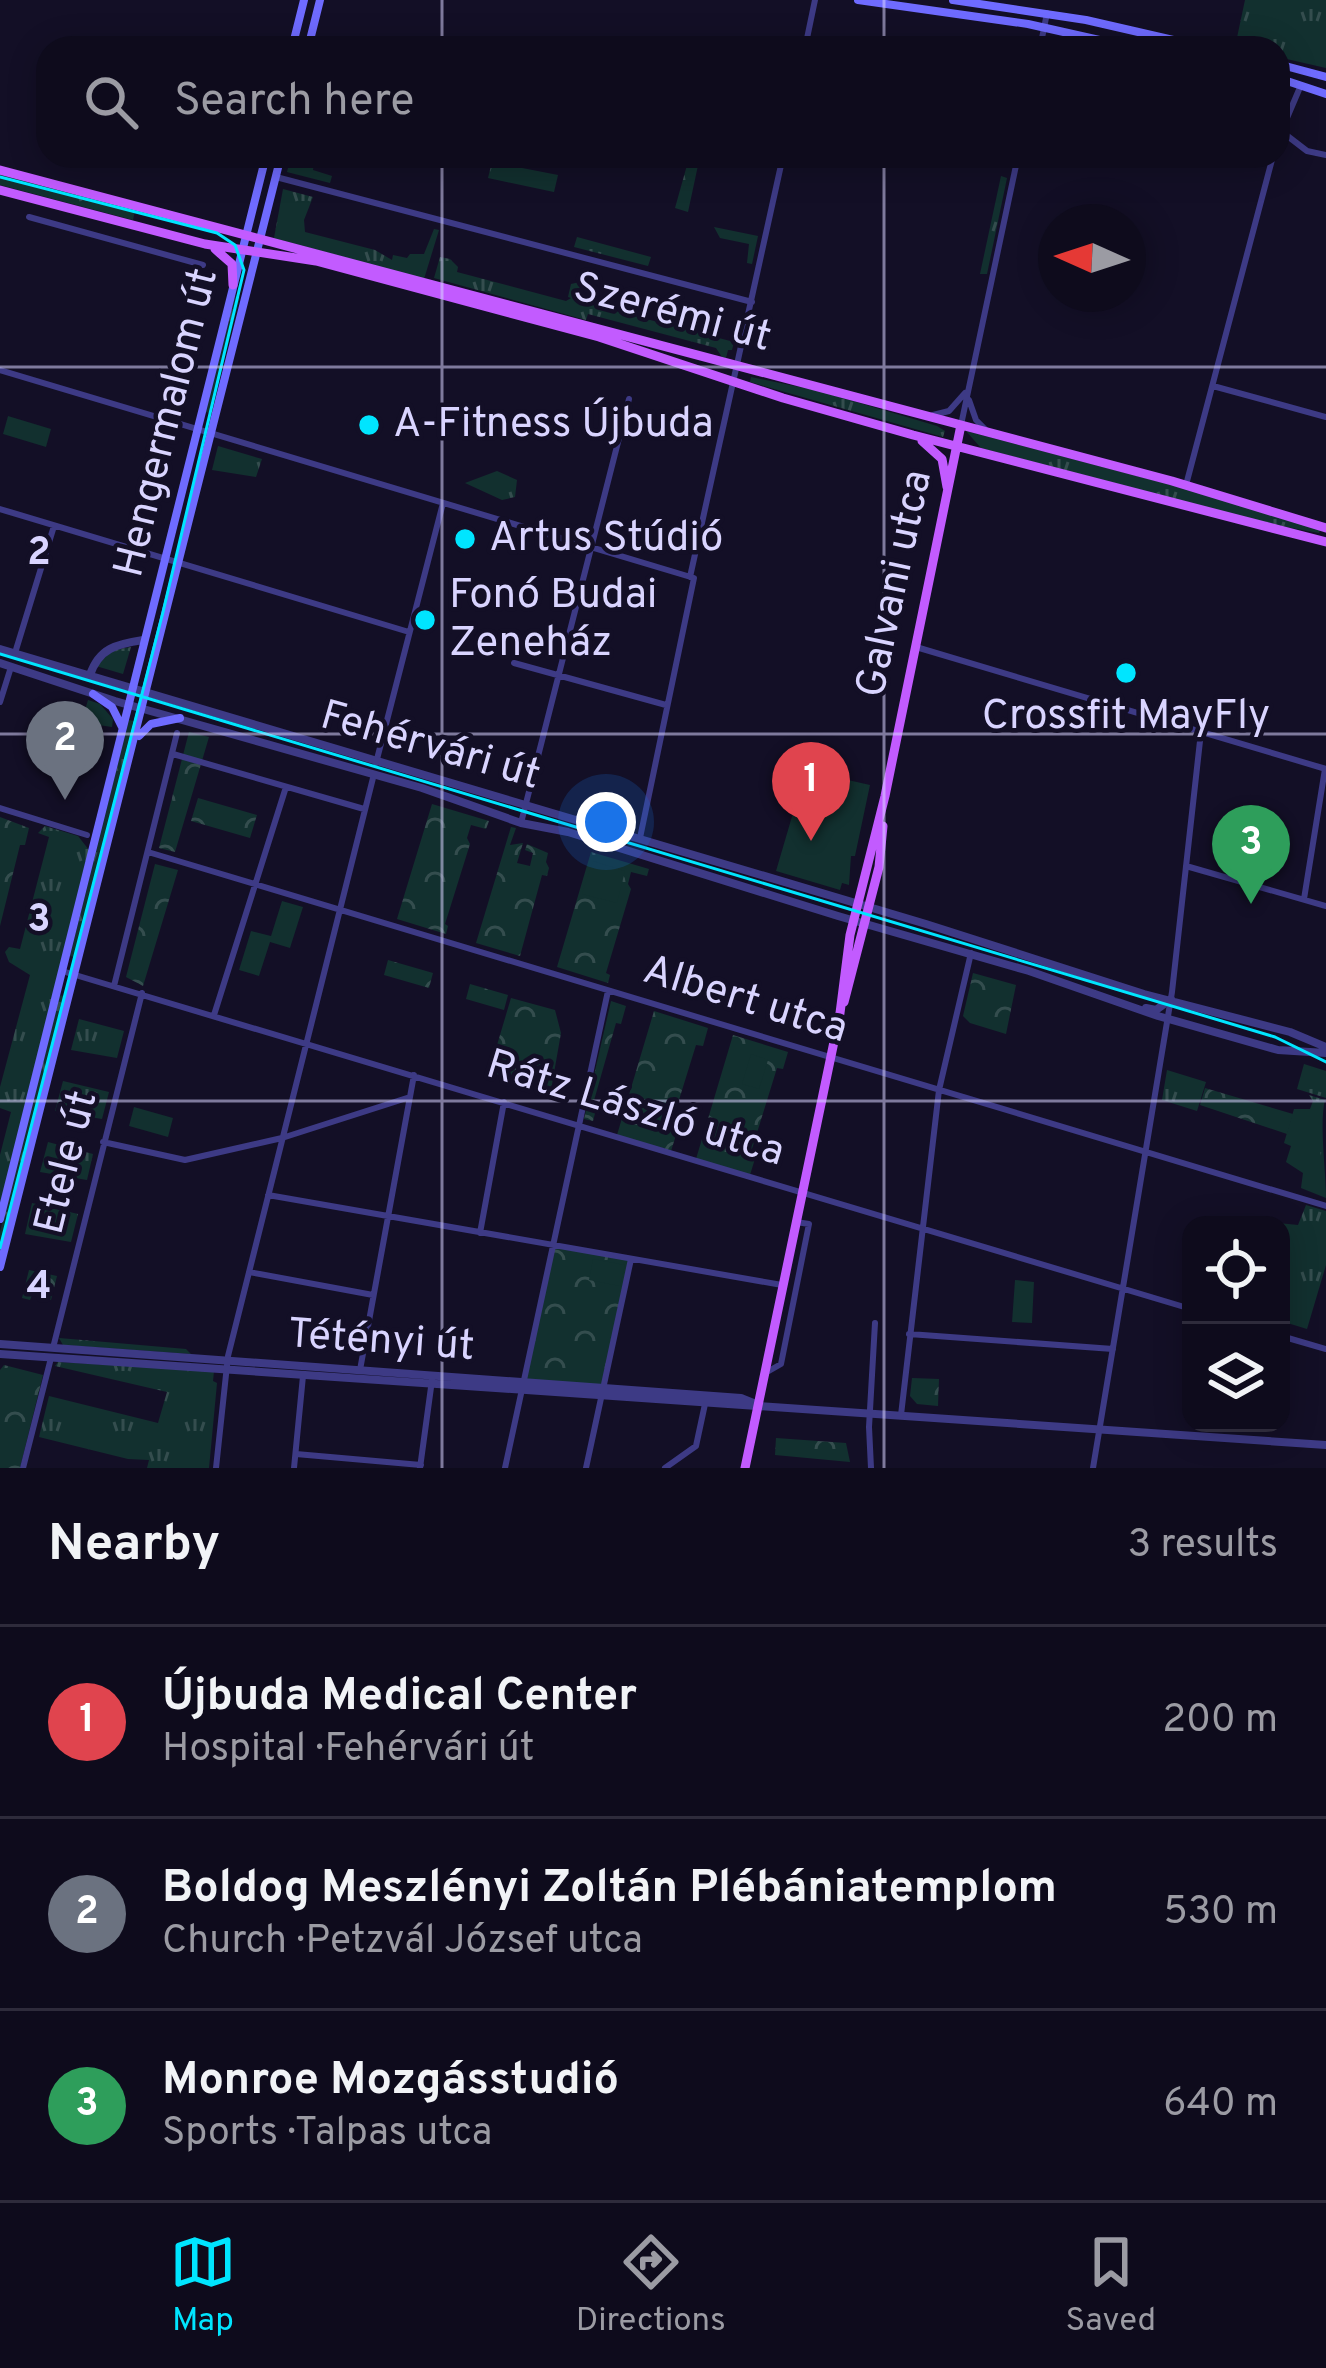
<!DOCTYPE html>
<html lang="en">
<head>
<meta charset="utf-8">
<style>
	:root { --surface:#0e0b1c; --page:#1c1929; --text:#f1f3f6; --muted:#9b9ba3; --line:#2e2b3b; --accent:#00e5ff }
	body { margin:0; font-family:Overpass,sans-serif; background:var(--page); color:var(--text) }
	.controls { position:absolute; right:36px; bottom:36px; display:grid; overflow:hidden; border-radius:24px; box-shadow:0 6px 30px #0003 }
	.controls button { width:108px; height:108px; display:grid; place-items:center; padding:0; border:0; border-bottom:3px solid var(--line); background:var(--surface); color:var(--text); font:60px sans-serif }
	.compass { position:absolute; left:1038px; top:204px; width:108px; height:108px; border-radius:50%; background:var(--surface); box-shadow:0 6px 30px #0003; rotate:273deg }
	.you { position:absolute; left:606px; top:822px; width:42px; height:42px; margin:-30px; border:9px solid #fff; border-radius:50%; background:#1a73e8; box-shadow:0 0 0 18px #1a73e833 }
	.badge { display:grid; place-items:center; width:78px; height:78px; border-radius:50%; background:var(--accent); color:#fff; font-size:39px; font-weight:700 }
	.pin { position:absolute; translate:-50% -99px; filter:drop-shadow(0 3px 6px #0008) }
	.pin::after { content:''; position:absolute; top:63px; width:42px; height:36px; background:inherit; clip-path:polygon(0 0,100% 0,50% 100%) }
	.list { margin:0; padding:0; list-style:none }
	h2 { display:flex; justify-content:space-between; align-items:center; height:156px; margin:0; padding:0 48px; font-size:51px }
	h2 small { font-size:39px; font-weight:400; color:var(--muted) }
	.list li { display:grid; grid-template-columns:78px 1fr auto; gap:36px; align-items:center; box-sizing:border-box; height:192px; padding:0 48px; border-top:3px solid var(--line) }
	.list b { display:block; font-size:45px; white-space:nowrap }
	.list p { margin:0; font-size:39px; white-space:nowrap; color:var(--muted) }
	.list em { font-size:39px; font-style:normal; color:var(--muted) }
	.icon { flex:none; width:66px; height:66px; fill:none; stroke:currentColor; stroke-width:2; stroke-linecap:round; stroke-linejoin:round }
	.map { position:relative; flex:none; width:1326px; height:1468px; overflow:hidden }
	.search { position:absolute; background:var(--surface); box-shadow:0 6px 30px #0003; left:36px; right:36px; top:36px; height:132px; display:flex; align-items:center; gap:30px; box-sizing:border-box; padding:0 42px; border-radius:36px; color:var(--muted); font-size:45px }
	.sheet { height:732px; background:var(--surface) }
	nav { display:flex; justify-content:space-around; align-items:center; box-sizing:border-box; height:168px; border-top:3px solid var(--line); background:var(--surface); font-size:33px; color:var(--muted) }
	nav a { display:grid; justify-items:center; gap:6px }
	nav .on { color:var(--accent) }
	.map>svg:first-child { display:block }
	.grass { fill:url(#grass-tufts) }
	.park { fill:url(#park-crowns) }
	.garden { fill:#12302f }
	.lines { fill:none; stroke-linecap:round; stroke-linejoin:round }
	.minor { stroke:#3d3a85; stroke-width:6 }
	.tertiary { stroke:#3d3a85; stroke-width:8 }
	.secondary { stroke:#6f6bff; stroke-width:8 }
	.primary { stroke:#c25bff; stroke-width:9 }
	.tram { stroke:#00e5ff; stroke-width:3 }
	.grid { fill:none; stroke:#d9d4ff; stroke-width:3; stroke-opacity:0.55 }
	.poi-dot { fill:#00e5ff; stroke:#130f26; stroke-width:4.5 }
	.labels { text-anchor:middle; dominant-baseline:central; stroke-width:9; stroke-linejoin:round; paint-order:stroke }
	.street-label { font-size:42px; fill:#d9d4ff; stroke:#130f26 }
	.poi-label { font-size:42px; fill:#d9d4ff; stroke:#130f26; text-anchor:start }
	.grid-label { font-size:39px; text-anchor:middle; font-weight:bold; fill:#d9d4ff; stroke:#130f26; stroke-width:9; stroke-linejoin:round; paint-order:stroke }
</style>
</head>
<body>
<div class="map">
<svg width="1326" height="1468" viewBox="0 0 1326 1468">
	<defs>
		<pattern id="grass-tufts" width="24" height="20" patternUnits="userSpaceOnUse" patternTransform="scale(3)"><rect width="24" height="20" fill="#12302f"/><path d="M3 7l-1-3M5 7V3M7 7l1-3M15 17l-1-3M17 17v-4M19 17l1-3" fill="none" stroke="#344d4e"/></pattern>
		<pattern id="park-crowns" width="20" height="18" patternUnits="userSpaceOnUse" patternTransform="scale(3)"><rect width="20" height="18" fill="#12302f"/><path d="M2 6a3 3 0 1 1 6 0M12 15a3 3 0 1 1 6 0" fill="none" stroke="#344d4e"/></pattern>
	</defs>
	<rect width="100%" height="100%" fill="#130f26"/>
	<path class="grass" d="M 1245,0 L 1326,0 L 1326,68 L 1278,57 L 1278,48 L 1235,47 Z
		M 291,156 L 314,162 L 313,170 L 332,176 L 330,183 L 287,172 Z
		M 492,162 L 558,175 L 554,192 L 488,178 Z
		M 0,174 L 135,210 L 133,220 L 0,185 Z
		M 1001,176 L 1007,178 L 987,274 L 980,274 Z
		M 283,189 L 313,197 L 304,220 L 305,232 L 375,250 L 392,260 L 393,255 L 407,258 L 410,254 L 424,254 L 434,229 L 439,230 L 424,279 L 274,238 Z
		M 714,227 L 758,236 L 752,264 L 747,263 L 749,244 L 720,238 Z
		M 577,237 L 651,257 L 648,266 L 574,247 Z
		M 440,257 L 450,259 L 458,267 L 457,272 L 566,301 L 571,298 L 568,297 L 571,284 L 580,282 L 587,271 L 579,289 L 582,297 L 592,292 L 589,304 L 734,342 L 732,350 L 728,350 L 726,358 L 722,357 L 716,348 L 588,314 L 586,320 L 434,278 Z
		M 235,296 L 240,297 L 211,413 L 205,412 Z
		M 751,377 L 819,391 L 937,426 L 945,431 L 943,437 L 750,382 Z
		M 966,431 L 1247,505 L 1320,530 L 1319,533 L 1275,525 L 981,448 Z
		M 218,446 L 262,459 L 256,477 L 212,470 Z
		M 497,471 L 517,480 L 515,497 L 502,500 L 465,483 Z
		M 131,647 L 123,674 L 96,666 L 113,650 Z
		M 88,700 L 100,704 L 113,719 L 112,727 L 85,723 L 79,745 L 75,744 Z
		M 129,720 L 134,721 L 74,957 L 70,956 Z
		M 45,826 L 78,836 L 89,850 L 0,1213 L 0,1155 L 11,1112 L 0,1108 L 0,1087 L 30,975 L 9,962 L 5,952 L 9,947 L 20,949 L 49,837 L 38,833 Z
		M 59,995 L 64,996 L 0,1251 L 0,1232 Z
		M 79,1019 L 124,1031 L 117,1058 L 71,1050 Z
		M 1304,1064 L 1326,1071 L 1326,1098 L 1297,1089 Z
		M 1167,1070 L 1206,1082 L 1197,1111 L 1162,1100 Z
		M 63,1081 L 109,1092 L 102,1119 L 55,1111 Z
		M 1309,1095 L 1325,1100 C 1319,1123 1326,1171 1326,1198 L 1301,1188 L 1303,1173 L 1286,1162 L 1291,1146 L 1284,1143 L 1294,1109 L 1310,1109 L 1313,1101 Z
		M 48,1142 L 93,1154 L 87,1180 L 40,1172 Z
		M 32,1203 L 78,1214 L 71,1242 L 25,1234 Z
		M 1306,1205 L 1326,1211 L 1326,1265 L 1307,1329 L 1281,1321 L 1281,1225 L 1278,1225 L 1278,1223 L 1298,1225 Z
		M 59,1338 L 186,1349 L 191,1354 L 63,1345 Z
		M 58,1362 L 214,1371 L 213,1381 L 217,1383 L 209,1468 L 147,1468 L 149,1460 L 128,1459 L 39,1437 L 49,1396 L 158,1423 L 167,1392 L 55,1366 Z"/>
	<path class="park" d="M 683,156 L 700,156 L 688,212 L 675,208 L 689,158 Z
		M 189,732 L 209,737 L 175,852 L 159,848 Z
		M 198,798 L 257,815 L 250,838 L 191,821 Z
		M 432,804 L 489,821 L 486,829 L 471,825 L 467,838 L 470,844 L 445,924 L 448,926 L 446,934 L 397,919 Z
		M 0,817 L 29,828 L 25,845 L 20,845 L 0,926 Z
		M 511,827 L 516,828 L 510,845 L 523,843 L 517,863 L 530,866 L 533,853 L 525,850 L 527,844 L 548,853 L 546,862 L 549,868 L 547,876 L 542,875 L 520,956 L 476,943 Z
		M 591,852 L 649,869 L 647,876 L 631,872 L 628,884 L 631,889 L 606,973 L 610,975 L 608,983 L 557,967 Z
		M 155,864 L 178,870 L 143,986 L 126,977 Z
		M 388,960 L 433,973 L 429,988 L 384,975 Z
		M 973,973 L 1016,985 L 1006,1034 L 970,1023 L 963,1016 Z
		M 470,984 L 508,995 L 504,1010 L 466,999 Z
		M 511,998 L 555,1010 L 561,1033 L 551,1090 L 489,1072 Z
		M 611,1001 L 626,1006 L 621,1024 L 616,1023 L 593,1104 L 597,1106 L 593,1121 L 584,1119 Z
		M 654,1011 L 708,1028 L 703,1046 L 696,1045 L 670,1129 L 677,1132 L 671,1151 L 617,1135 Z
		M 733,1035 L 788,1052 L 783,1069 L 777,1068 L 752,1149 L 757,1152 L 750,1175 L 696,1159 Z
		M 1205,1088 L 1293,1114 L 1287,1134 L 1200,1105 Z
		M 1313,1134 L 1317,1135 L 1323,1167 L 1303,1168 L 1297,1143 Z
		M 554,1245 L 631,1259 L 605,1389 L 524,1383 Z
		M 29,1270 L 57,1276 L 51,1300 L 32,1295 L 30,1300 L 22,1298 Z
		M 4,1365 L 43,1375 L 20,1468 L 0,1468 L 0,1370 Z
		M 912,1378 L 939,1379 L 938,1406 L 917,1404 L 910,1396 Z
		M 776,1438 L 846,1443 L 850,1462 L 775,1455 Z"/>
	<path class="garden" d="M 8,416 L 51,429 L 46,447 L 3,434 Z
		M 800,760 L 849,772 L 848,780 L 870,785 L 855,856 L 851,856 L 849,885 L 842,883 L 840,890 L 776,871 L 793,813 L 786,810 Z
		M 593,861 L 625,871 L 617,903 L 582,894 Z
		M 282,901 L 303,907 L 290,948 L 270,942 L 259,976 L 239,970 L 251,931 L 271,936 Z
		M 751,1054 L 768,1060 L 759,1089 L 742,1084 Z
		M 134,1107 L 173,1118 L 168,1137 L 129,1126 Z
		M 593,1259 L 625,1265 L 620,1286 L 589,1280 Z
		M 1015,1280 L 1034,1282 L 1032,1323 L 1012,1322 Z"/>
	<g class="lines">
		<path class="minor" d="M 805,48 L 815,0
			M 1040,48 L 1047,13
			M 1281,131 L 1307,151 L 1326,155
			M 1278,139 L 1301,85
			M 276,177 L 752,302
			M 29,217 L 203,265
			M 0,370 L 694,578 L 640,838
			M 1213,386 L 1326,417
			M 969,400 L 976,420 L 986,430
			M 933,415 L 949,411 L 965,393
			M 961,425 L 1018,156
			M 1186,485 L 1273,156
			M 0,509 L 409,632
			M 690,577 L 783,156
			M 916,647 L 1326,769
			M 15,653 L 54,526
			M 514,663 L 666,705
			M 0,702 L 11,667
			M 173,754 L 364,809
			M 376,763 L 443,503
			M 0,808 L 87,835
			M 521,823 L 629,399
			M 148,852 L 1326,1206
			M 1186,866 L 1326,906
			M 1304,899 L 1325,769
			M 62,971 L 1191,1309
			M 114,986 L 177,733
			M 214,1015 L 286,787
			M 103,1142 L 185,1160 L 282,1138 L 410,1097
			M 268,1195 L 782,1285
			M 480,1233 L 504,1102
			M 249,1272 L 373,1295
			M 909,1334 L 1113,1349
			M 1281,1336 L 1326,1349
			M 53,1348 L 142,993
			M 360,1370 L 414,1075
			M 767,1372 L 781,1364 L 809,1224 L 796,1222
			M 901,1415 L 939,1090 L 971,953
			M 296,1454 L 421,1465
			M 23,1468 L 51,1358
			M 216,1468 L 228,1356 L 374,774
			M 294,1468 L 303,1376
			M 420,1468 L 432,1380
			M 505,1468 L 608,991
			M 586,1468 L 631,1259
			M 665,1468 L 696,1446 L 705,1404
			M 871,1468 L 869,1427 L 875,1323
			M 1093,1468 L 1172,992 L 1201,732"/>
		<path class="tertiary" d="M 0,649 L 926,924 L 1144,994 L 1290,1032 L 1326,1047
			M 0,663 L 115,701 L 422,788 L 521,823 L 568,832 L 838,916 L 1029,971 L 1158,1016 L 1278,1050 L 1326,1053
			M 90,675 C 99,648 117,644 143,640
			M 1146,1008 L 1156,1010 L 1171,999
			M 0,1344 L 741,1398 L 756,1404
			M 0,1354 L 1326,1445"/>
		<path class="secondary" d="M 858,0 L 1028,24 L 1135,48
			M 953,0 L 1086,20 L 1208,48
			M 292,48 L 304,0
			M 308,48 L 320,0
			M 1278,64 L 1326,77
			M 1278,78 L 1326,94
			M 93,694 L 112,707 L 122,727
			M 139,736 L 151,724 L 180,718
			M 0,1219 L 266,156
			M 0,1267 L 281,156"/>
		<path class="primary" d="M 0,170 L 1172,481 L 1326,528
			M 0,190 L 205,244 L 316,261 L 599,337 L 783,398 L 913,435 L 1326,542
			M 215,249 L 232,264 L 233,285
			M 922,441 L 942,459 L 947,487
			M 844,1002 L 879,867 L 883,826
			M 745,1468 L 840,1013 L 850,935 L 885,796 L 961,425"/>
		<path class="tram" d="M 0,177 L 217,233 L 235,245 L 244,270 L 163,612 L 0,1248
			M 0,654 L 1275,1037 L 1326,1062"/>
	</g>
	<path class="grid" d="M 442,0 L 442,48M 884,0 L 884,48M 442,156 L 442,1468M 884,156 L 884,1468M 0,367 L 1326,367M 0,734 L 1326,734M 0,1101 L 1326,1101"/>
	<g class="poi-dot">
		<circle cx="369" cy="425" r="12"/>
		<circle cx="465" cy="539" r="12"/>
		<circle cx="425" cy="620" r="12"/>
		<circle cx="1126" cy="673" r="12"/>
	</g>
	<g class="labels">
		<g class="street-label">
			<text transform="translate(672 314) rotate(15)">Szerémi út</text>
			<text transform="translate(168 423) rotate(-76)">Hengermalom út</text>
			<text transform="translate(896 584) rotate(-78)">Galvani utca</text>
			<text transform="translate(430 747) rotate(16)">Fehérvári út</text>
			<text transform="translate(745 1001) rotate(17)">Albert utca</text>
			<text transform="translate(635 1110) rotate(17)">Rátz László utca</text>
			<text transform="translate(68 1163) rotate(-76)">Etele út</text>
			<text transform="translate(381 1342) rotate(4)">Tétényi út</text>
		</g>
		<g class="poi-label">
			<text x="393" y="425">A-Fitness Újbuda</text>
			<text x="489" y="539">Artus Stúdió</text>
			<text x="449" y="596">Fonó Budai<tspan x="449" dy="48">Zeneház</tspan></text>
			<text x="1126" y="717" text-anchor="middle">Crossfit MayFly</text>
		</g>
	</g>
	<g class="grid-label">
		<text x="39" y="564">2</text>
		<text x="39" y="931">3</text>
		<text x="39" y="1298">4</text>
	</g>
</svg>
<div class="controls">
<button><svg class="icon" aria-label="locate" viewBox="0 0 24 24"><circle cx="12" cy="12" r="6"/><path d="M12 2v4M12 18v4M2 12h4M18 12h4"/></svg></button>
<button><svg class="icon" aria-label="layers" viewBox="0 0 24 24"><path d="M12 4l9 5-9 5-9-5zM3 14l9 5 9-5"/></svg></button>
</div>
<svg class="compass" viewBox="-18 -18 36 36"><path d="M0-13l5 13h-10z" fill="#e53935"/><path d="M0 13l5-13h-10z" fill="#9b9ba3"/></svg>
<div class="you"></div>
<div class="pin badge" style="left:811px;top:841px;background:#e0444e">1</div>
<div class="pin badge" style="left:65px;top:800px;background:#6b7280">2</div>
<div class="pin badge" style="left:1251px;top:904px;background:#2e9e5b">3</div>
<div class="search"><svg class="icon" aria-label="search" viewBox="0 0 24 24"><circle cx="10" cy="10" r="6"/><path d="M15 15l6 6"/></svg>Search here</div>
</div>
<section class="sheet">
<h2>Nearby<small>3 results</small></h2>
<ul class="list">
<li><span class="badge" style="background:#e0444e">1</span><div><b>Újbuda Medical Center</b><p>Hospital · Fehérvári út</p></div><em>200 m</em></li>
<li><span class="badge" style="background:#6b7280">2</span><div><b>Boldog Meszlényi Zoltán Plébániatemplom</b><p>Church · Petzvál József utca</p></div><em>530 m</em></li>
<li><span class="badge" style="background:#2e9e5b">3</span><div><b>Monroe Mozgásstudió</b><p>Sports · Talpas utca</p></div><em>640 m</em></li>
</ul>
</section>
<nav>
<a class="on"><svg class="icon" aria-label="map" viewBox="0 0 24 24"><path d="M3 6l6-2 6 2 6-2v14l-6 2-6-2-6 2zM9 4v14M15 6v14"/></svg>Map</a>
<a><svg class="icon" aria-label="directions" viewBox="0 0 24 24"><path d="M12 3l9 9-9 9-9-9zM9 14v-3h6M13 9l2 2-2 2"/></svg>Directions</a>
<a><svg class="icon" aria-label="saved" viewBox="0 0 24 24"><path d="M7 4h10v16l-5-4-5 4z"/></svg>Saved</a>
</nav>
</body>
</html>
